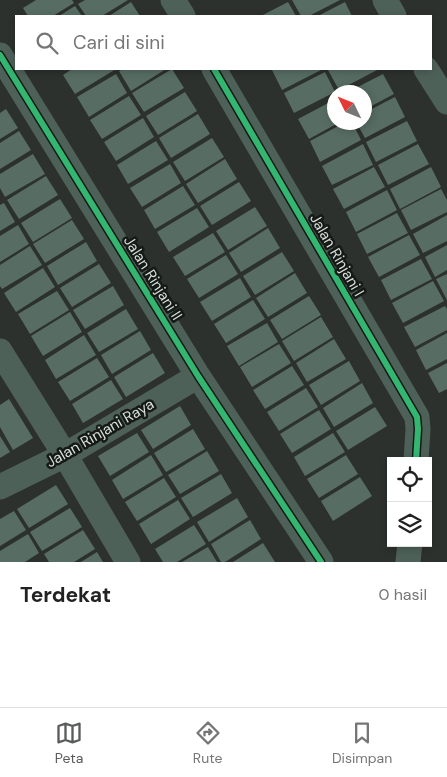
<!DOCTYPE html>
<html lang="id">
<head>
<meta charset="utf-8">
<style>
	:root { --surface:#fff; --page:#f2f2f2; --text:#222; --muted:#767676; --line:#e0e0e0; --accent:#595c5a }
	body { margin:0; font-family:"DM Sans",sans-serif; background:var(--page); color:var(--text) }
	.controls { position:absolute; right:15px; bottom:15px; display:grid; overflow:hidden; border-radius:0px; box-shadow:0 2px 8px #0003 }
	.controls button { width:45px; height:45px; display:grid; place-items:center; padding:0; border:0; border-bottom:1px solid var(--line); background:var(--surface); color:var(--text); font:25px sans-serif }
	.compass { position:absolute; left:327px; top:85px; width:45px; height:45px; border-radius:50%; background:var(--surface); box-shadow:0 2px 8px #0003; rotate:313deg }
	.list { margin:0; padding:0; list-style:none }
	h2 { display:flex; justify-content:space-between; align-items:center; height:65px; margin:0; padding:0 20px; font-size:21px }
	h2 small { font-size:16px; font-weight:400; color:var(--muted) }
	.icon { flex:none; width:28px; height:28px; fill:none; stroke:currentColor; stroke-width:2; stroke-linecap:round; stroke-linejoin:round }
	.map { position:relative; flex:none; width:447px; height:562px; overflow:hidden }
	.search { position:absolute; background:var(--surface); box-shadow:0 2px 8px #0003; left:15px; right:15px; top:15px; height:55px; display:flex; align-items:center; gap:12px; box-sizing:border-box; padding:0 18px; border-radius:0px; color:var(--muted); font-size:19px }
	.sheet { height:145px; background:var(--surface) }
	nav { display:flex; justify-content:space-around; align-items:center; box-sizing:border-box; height:70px; border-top:1px solid var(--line); background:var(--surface); font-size:14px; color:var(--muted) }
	nav a { display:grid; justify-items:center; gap:2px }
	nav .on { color:var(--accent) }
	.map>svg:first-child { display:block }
	.building { fill:#576d63 }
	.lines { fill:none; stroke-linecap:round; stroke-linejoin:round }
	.minor { stroke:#4e6158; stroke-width:25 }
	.cycleway-casing { stroke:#151a17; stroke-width:9 }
	.cycleway { stroke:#33b770; stroke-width:6 }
	.labels { text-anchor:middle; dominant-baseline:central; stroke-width:5; stroke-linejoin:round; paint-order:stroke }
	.street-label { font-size:15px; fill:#d8dfdb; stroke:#151a17 }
</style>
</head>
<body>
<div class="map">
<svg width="447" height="562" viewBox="0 0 447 562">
	<rect width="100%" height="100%" fill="#2c312e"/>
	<path class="building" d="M 36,0 L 72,0 L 74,3 L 53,16 L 28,16 L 23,8 Z
		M 85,0 L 128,0 L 102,16 L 86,16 L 78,4 Z
		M 292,0 L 340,0 L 309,16 L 301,16 Z
		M 131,2 L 140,16 L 109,16 Z
		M 288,2 L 296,16 L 261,16 Z
		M 345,2 L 352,16 L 318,16 Z
		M 75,6 L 82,16 L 59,16 Z
		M 72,69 L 116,69 L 75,94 L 63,75 Z
		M 123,69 L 166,69 L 131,91 L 119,71 Z
		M 172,69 L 184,88 L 144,112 L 132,93 Z
		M 274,69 L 323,69 L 282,90 L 272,70 Z
		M 330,69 L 379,69 L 339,90 L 328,70 Z
		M 325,72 L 335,92 L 294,113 L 284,93 Z
		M 116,74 L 127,93 L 89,117 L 77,97 Z
		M 383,74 L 394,94 L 364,110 L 364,92 L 348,92 Z
		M 185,92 L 197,111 L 158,135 L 146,116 Z
		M 129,96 L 141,115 L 102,139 L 90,120 Z
		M 395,97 L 405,117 L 365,138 L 356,122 L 364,122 L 364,113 Z
		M 334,100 L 334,122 L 340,122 L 309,139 L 298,119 Z
		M 6,109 L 18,128 L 0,139 L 0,113 Z
		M 198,114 L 210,134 L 171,158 L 159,138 Z
		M 143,118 L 154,137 L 116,161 L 104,142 Z
		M 407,121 L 417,141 L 376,162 L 366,142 Z
		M 346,122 L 352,122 L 361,140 L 320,162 L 310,141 Z
		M 19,131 L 31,150 L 0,169 L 0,143 Z
		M 212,138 L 224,157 L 185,181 L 173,162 Z
		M 156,141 L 168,160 L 128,184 L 117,165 Z
		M 363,144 L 373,165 L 332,185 L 322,166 Z
		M 418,144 L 429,164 L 388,185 L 378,165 Z
		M 33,154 L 45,174 L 5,197 L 0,188 L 0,174 Z
		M 225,159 L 237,179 L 198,203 L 186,184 Z
		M 170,164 L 181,183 L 142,207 L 130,188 Z
		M 374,167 L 385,187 L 344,209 L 333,189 Z
		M 431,167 L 441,187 L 400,209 L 390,189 Z
		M 46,176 L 58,195 L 19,219 L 7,200 Z
		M 239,182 L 251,201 L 212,225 L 200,206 Z
		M 183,186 L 195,205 L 155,229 L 144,210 Z
		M 441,189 L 447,200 L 447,212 L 411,230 L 401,210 Z
		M 387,190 L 397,210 L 356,232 L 346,212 Z
		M 60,199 L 72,218 L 33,242 L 21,223 Z
		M 4,203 L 15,222 L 0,231 L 0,205 Z
		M 255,207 L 267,226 L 228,250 L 216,231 Z
		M 197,208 L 209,227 L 169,252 L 157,232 Z
		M 397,213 L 408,233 L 367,254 L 357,234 Z
		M 447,215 L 447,241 L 423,253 L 413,234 Z
		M 72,220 L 84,239 L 45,263 L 33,244 Z
		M 18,225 L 29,244 L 0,262 L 0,236 Z
		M 268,228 L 280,248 L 241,272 L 229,253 Z
		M 213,233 L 225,252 L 185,276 L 173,257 Z
		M 409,235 L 420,255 L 379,277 L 368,257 Z
		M 86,242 L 97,261 L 58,285 L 47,266 Z
		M 447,245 L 447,270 L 435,277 L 425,257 Z
		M 30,246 L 42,265 L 2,289 L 0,286 L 0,265 Z
		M 282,252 L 294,271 L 255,295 L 243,276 Z
		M 226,255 L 238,274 L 199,298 L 187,279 Z
		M 421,259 L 432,279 L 391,300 L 381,280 Z
		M 99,264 L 111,283 L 72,307 L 60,288 Z
		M 43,268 L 55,287 L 16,312 L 4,293 Z
		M 295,273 L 307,293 L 268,317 L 256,298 Z
		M 447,274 L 447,300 L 436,279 Z
		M 240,278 L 251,297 L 212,321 L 200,302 Z
		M 433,281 L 444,301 L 403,323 L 392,303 Z
		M 113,286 L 124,305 L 85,329 L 73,310 Z
		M 57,291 L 69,310 L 30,334 L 18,314 Z
		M 309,296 L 321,315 L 282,339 L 270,320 Z
		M 253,300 L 265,319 L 226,343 L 214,324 Z
		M 445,306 L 447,309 L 447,330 L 415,347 L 404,327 Z
		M 126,309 L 138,329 L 99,352 L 87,333 Z
		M 70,312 L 82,332 L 43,356 L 31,336 Z
		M 321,317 L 333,337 L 294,361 L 282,341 Z
		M 267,323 L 278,342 L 239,366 L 227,346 Z
		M 140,331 L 151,350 L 112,374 L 101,355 Z
		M 447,333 L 447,359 L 426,370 L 416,350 Z
		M 84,335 L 96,355 L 56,379 L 45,360 Z
		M 334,339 L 346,359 L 307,382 L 296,363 Z
		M 279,344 L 291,363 L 252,387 L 240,367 Z
		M 153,353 L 165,373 L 126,397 L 114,377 Z
		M 97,358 L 109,377 L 70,401 L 58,382 Z
		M 349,361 L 360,381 L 321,405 L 309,385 Z
		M 447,363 L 447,389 L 439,393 L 428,373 Z
		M 292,366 L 304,385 L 265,409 L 253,390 Z
		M 111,380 L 123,399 L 83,423 L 72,404 Z
		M 362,383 L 373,403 L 334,427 L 323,408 Z
		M 306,388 L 318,407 L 279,431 L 267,412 Z
		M 9,399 L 33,438 L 13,450 L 0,427 L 0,405 Z
		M 180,406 L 191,425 L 153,449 L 141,430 Z
		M 375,407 L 387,426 L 348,450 L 336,431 Z
		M 319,410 L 331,429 L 292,453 L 280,434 Z
		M 193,429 L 205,449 L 166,472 L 154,453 Z
		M 137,433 L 149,452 L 110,476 L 98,456 Z
		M 333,433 L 345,452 L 305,476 L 294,457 Z
		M 0,436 L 10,452 L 0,458 Z
		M 207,451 L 219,471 L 180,494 L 168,475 Z
		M 151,455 L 163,475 L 123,499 L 112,480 Z
		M 346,455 L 358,474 L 319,498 L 307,479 Z
		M 221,474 L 232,493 L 193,517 L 181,498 Z
		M 360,477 L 372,496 L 333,521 L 321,501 Z
		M 164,478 L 176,497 L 137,521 L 125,502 Z
		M 56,485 L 68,504 L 29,528 L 17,509 Z
		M 237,498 L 248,517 L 209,542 L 197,522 Z
		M 178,500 L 190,519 L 151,544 L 139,524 Z
		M 70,508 L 82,527 L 42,551 L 30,532 Z
		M 14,511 L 26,530 L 0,546 L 0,519 Z
		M 250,520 L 261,539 L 225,562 L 221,562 L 211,544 Z
		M 194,525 L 206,544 L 177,562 L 163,562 L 155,549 Z
		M 83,530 L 95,549 L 74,562 L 49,562 L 44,554 Z
		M 28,534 L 39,553 L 25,562 L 0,562 L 0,551 Z
		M 263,543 L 275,562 L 233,562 Z
		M 208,547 L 217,562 L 182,562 Z
		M 97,552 L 103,562 L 81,562 Z"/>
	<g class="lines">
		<path class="minor" d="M 173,0 L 183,16
			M 385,0 L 394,16
			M 0,55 L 198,376 L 321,562
			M 214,69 L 417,417 L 418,429 L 416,461
			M 426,69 L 447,102
			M 0,351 L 65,455 L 128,562
			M 0,487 L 65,455 L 198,376
			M 408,562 L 410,543"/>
		<defs>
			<path id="cycleway" d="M 0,55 L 198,376 L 321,562
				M 214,69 L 417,417 L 418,429 L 416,461"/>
		</defs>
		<use href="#cycleway" class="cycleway-casing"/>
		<use href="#cycleway" class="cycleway"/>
	</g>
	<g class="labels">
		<g class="street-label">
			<text transform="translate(337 255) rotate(60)">Jalan Rinjani I</text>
			<text transform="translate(153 278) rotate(58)">Jalan Rinjani II</text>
			<text transform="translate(100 433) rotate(-30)">Jalan Rinjani Raya</text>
		</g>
	</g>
</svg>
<div class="controls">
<button><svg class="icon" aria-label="locate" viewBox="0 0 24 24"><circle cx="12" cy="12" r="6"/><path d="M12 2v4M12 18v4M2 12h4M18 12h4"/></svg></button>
<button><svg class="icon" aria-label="layers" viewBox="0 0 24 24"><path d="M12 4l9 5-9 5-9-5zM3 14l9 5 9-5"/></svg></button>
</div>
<svg class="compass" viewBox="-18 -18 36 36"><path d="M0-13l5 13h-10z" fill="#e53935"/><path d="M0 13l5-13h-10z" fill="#767676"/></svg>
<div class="search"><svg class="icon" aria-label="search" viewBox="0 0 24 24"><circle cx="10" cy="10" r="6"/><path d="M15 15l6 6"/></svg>Cari di sini</div>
</div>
<section class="sheet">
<h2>Terdekat<small>0 hasil</small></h2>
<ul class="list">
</ul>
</section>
<nav>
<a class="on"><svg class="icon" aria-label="map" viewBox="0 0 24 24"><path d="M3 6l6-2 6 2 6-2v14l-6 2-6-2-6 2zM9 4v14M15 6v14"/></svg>Peta</a>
<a><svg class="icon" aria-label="directions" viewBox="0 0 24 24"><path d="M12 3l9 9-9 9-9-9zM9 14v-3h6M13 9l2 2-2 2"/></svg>Rute</a>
<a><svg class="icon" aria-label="saved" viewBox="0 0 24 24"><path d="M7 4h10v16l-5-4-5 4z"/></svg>Disimpan</a>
</nav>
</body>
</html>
